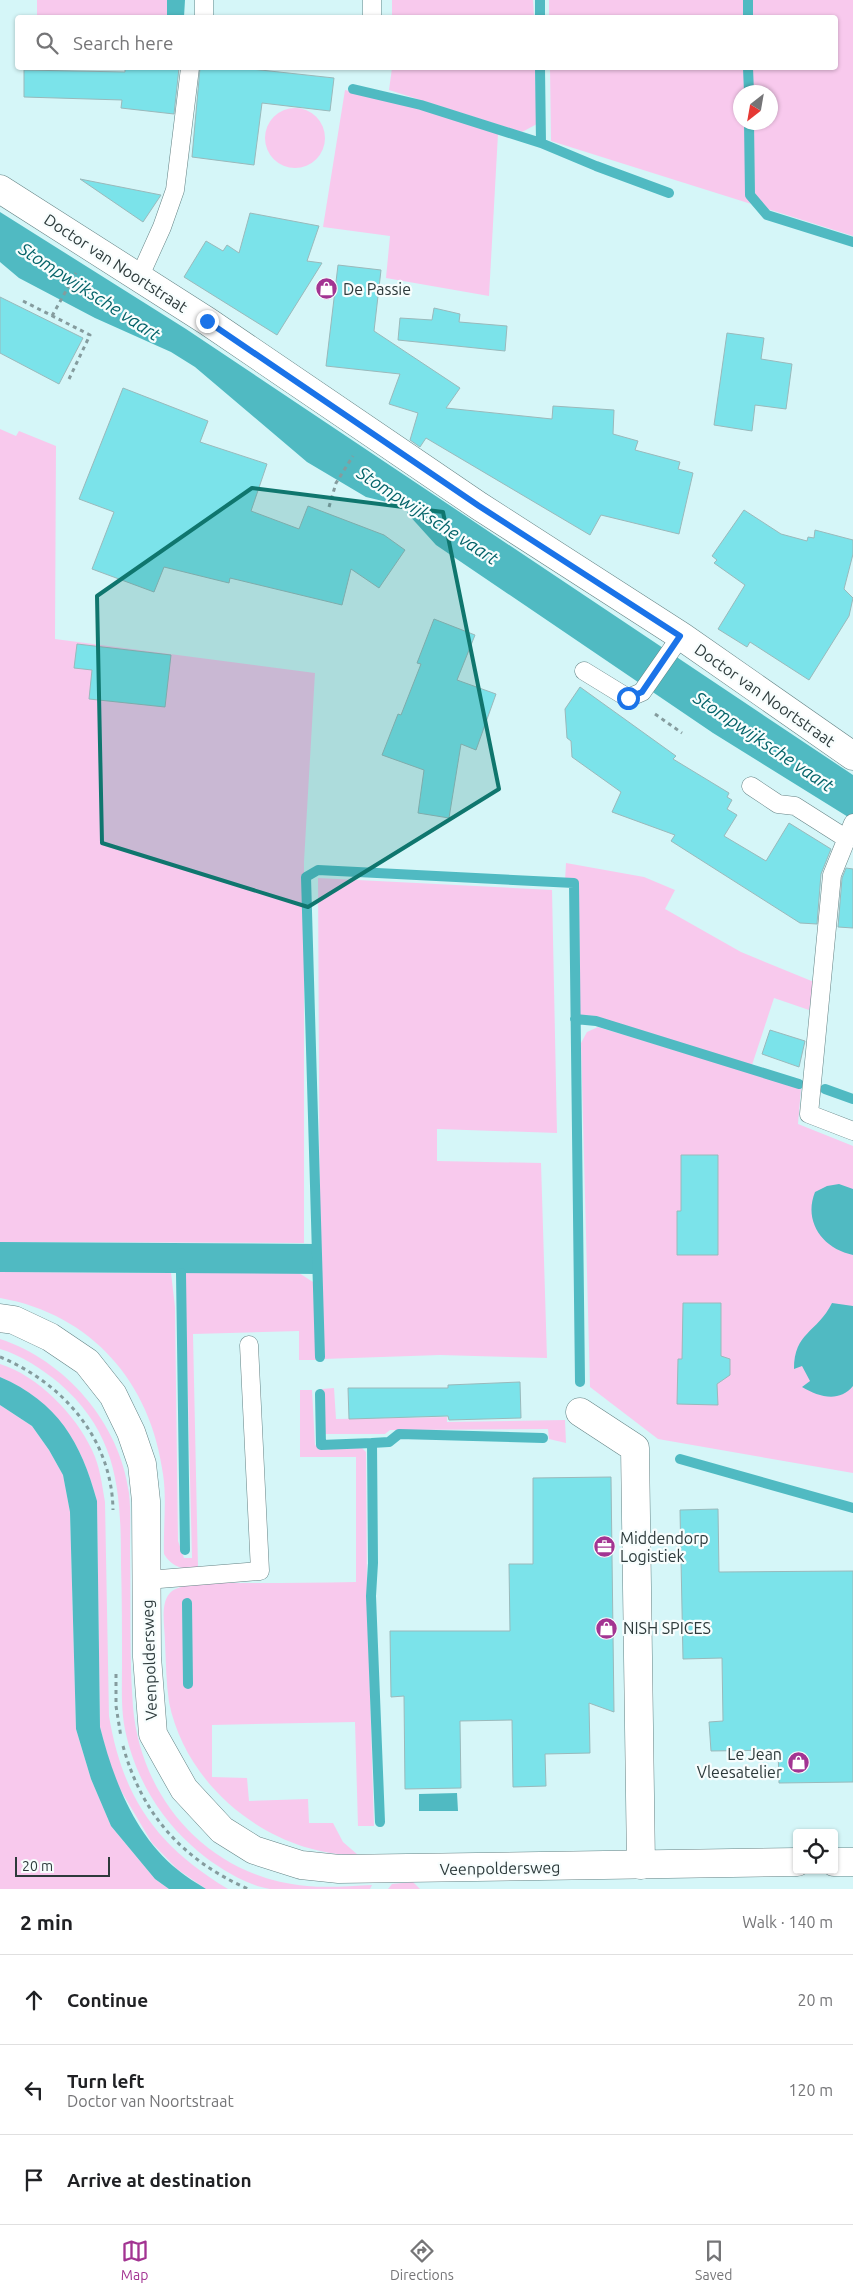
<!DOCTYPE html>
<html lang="en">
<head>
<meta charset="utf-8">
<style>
	:root { --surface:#fff; --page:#f2f2f2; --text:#202124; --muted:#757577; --line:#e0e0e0; --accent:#a33492 }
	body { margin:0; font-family:Ubuntu,sans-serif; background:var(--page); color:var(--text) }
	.controls { position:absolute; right:15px; bottom:15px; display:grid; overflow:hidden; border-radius:5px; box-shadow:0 1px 4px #0004 }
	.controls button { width:45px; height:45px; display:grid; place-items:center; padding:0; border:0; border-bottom:1px solid var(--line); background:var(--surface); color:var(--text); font:25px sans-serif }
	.compass { position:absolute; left:733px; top:85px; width:45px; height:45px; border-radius:50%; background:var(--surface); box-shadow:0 1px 4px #0004; rotate:211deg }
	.scale { position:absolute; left:15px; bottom:12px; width:95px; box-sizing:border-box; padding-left:5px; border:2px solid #2d3a3b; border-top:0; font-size:14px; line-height:18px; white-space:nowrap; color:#2d3a3b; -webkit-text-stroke:4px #f7fdfd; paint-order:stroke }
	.stop { position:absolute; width:15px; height:15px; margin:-11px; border:4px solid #1a73e8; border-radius:50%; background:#fff }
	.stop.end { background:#1a73e8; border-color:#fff; box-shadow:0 1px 5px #0008 }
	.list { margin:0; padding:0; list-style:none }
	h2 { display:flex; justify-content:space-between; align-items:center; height:65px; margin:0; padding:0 20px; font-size:21px }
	h2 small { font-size:16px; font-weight:400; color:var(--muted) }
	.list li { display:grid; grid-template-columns:32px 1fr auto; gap:15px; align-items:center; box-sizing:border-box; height:90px; padding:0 20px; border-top:1px solid var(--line) }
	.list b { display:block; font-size:19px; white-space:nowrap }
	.list p { margin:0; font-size:16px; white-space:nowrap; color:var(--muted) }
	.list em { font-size:16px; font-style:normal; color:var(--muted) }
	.icon { flex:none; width:28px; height:28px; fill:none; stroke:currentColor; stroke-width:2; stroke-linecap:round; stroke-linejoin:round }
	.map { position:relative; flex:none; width:853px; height:1889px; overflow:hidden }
	.search { position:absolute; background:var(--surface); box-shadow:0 1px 4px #0004; left:15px; right:15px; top:15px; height:55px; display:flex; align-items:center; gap:12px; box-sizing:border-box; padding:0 18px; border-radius:5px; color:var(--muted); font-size:19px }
	.sheet { height:335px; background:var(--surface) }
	nav { display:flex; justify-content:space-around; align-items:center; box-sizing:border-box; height:70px; border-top:1px solid var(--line); background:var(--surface); font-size:14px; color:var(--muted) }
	nav a { display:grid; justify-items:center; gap:2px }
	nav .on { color:var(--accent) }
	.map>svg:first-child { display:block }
	.green { fill:#f8c9ed; fill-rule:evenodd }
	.water { fill:#50bac2 }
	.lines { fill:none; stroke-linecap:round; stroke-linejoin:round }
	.stream { stroke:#50bac2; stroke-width:10 }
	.building { fill:#7be3ea; stroke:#9ab9bb }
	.service-casing { stroke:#658385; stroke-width:19 }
	.minor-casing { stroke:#658385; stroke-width:29 }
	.tertiary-casing { stroke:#658385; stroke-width:29 }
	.path { stroke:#859c9e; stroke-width:3; stroke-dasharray:4 4; stroke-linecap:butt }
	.service { stroke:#fff; stroke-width:18 }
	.minor { stroke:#fff; stroke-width:28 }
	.tertiary { stroke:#fff; stroke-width:28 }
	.route { stroke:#1a73e8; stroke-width:6 }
	.marked { fill:#0f766e; fill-opacity:0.2; stroke:#0f766e; stroke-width:4; stroke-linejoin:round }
	.labels { text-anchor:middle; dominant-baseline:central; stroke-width:4.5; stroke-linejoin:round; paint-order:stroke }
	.street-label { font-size:16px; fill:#2d3a3b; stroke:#f7fdfd }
	.poi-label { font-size:16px; fill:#2d3a3b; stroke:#f7fdfd; text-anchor:start }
	.water-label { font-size:18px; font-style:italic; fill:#046369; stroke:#f7fdfd }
</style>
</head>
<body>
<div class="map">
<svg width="853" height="1889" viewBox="0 0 853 1889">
	<rect width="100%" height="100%" fill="#d5f6f8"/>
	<path class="green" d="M 37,0 L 167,0 L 167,17 L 37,15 Z
		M 392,0 L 533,0 L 534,17 L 392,17 Z
		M 549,0 L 853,0 L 853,236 L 551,141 L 550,68 L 836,68 L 836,18 L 549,17 ZM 740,92 L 770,92 L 770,122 L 740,122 Z
		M 392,68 L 535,68 L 537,124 L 522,132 L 389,90 Z
		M 345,90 L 422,109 L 498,134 L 489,296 L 386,278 L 390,236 L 323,227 Z
		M265 138a30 30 0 1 1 60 0a30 30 0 1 1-60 0Z
		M 0,429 L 16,436 L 19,431 L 56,446 L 55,639 L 315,673 L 304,862 L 304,1243 L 0,1242 Z
		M 566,863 L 644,877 L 675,890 L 665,909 L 741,952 L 814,982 L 809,1010 L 774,998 L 752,1065 L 595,1016 L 577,1015 L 578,882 L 565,881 Z
		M 318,878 L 552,890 L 557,1133 L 437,1129 L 437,1161 L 541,1163 L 547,1358 L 440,1355 L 323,1359 L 320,1262 Z
		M 598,1027 L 801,1088 L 798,1124 L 853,1146 L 853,1473 L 658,1439 L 590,1387 L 581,1043 L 587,1032 Z
		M 0,1272 L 171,1273 L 175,1307 L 178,1541 L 184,1558 L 192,1558 L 185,1273 L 299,1273 L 313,1282 L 316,1360 L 299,1360 L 299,1331 L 193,1334 L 198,1568 C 182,1570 172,1567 164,1554 C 163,1528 167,1500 163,1474 C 151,1383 92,1314 0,1298 Z
		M 0,1339 C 65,1360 120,1423 129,1493 C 131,1511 130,1531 130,1550 C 131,1602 129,1655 133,1707 C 141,1801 211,1878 307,1886 C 328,1888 351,1886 372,1885 L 370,1889 C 347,1889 324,1889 301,1889 C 291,1889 280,1889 270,1889 C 244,1885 210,1863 191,1845 C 156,1814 132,1770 124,1724 C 121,1705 122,1686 122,1667 C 122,1632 122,1598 121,1564 C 121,1491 118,1434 59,1383 C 42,1369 21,1355 0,1349 Z
		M 0,1364 C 37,1375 76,1415 92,1450 C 100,1466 102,1485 105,1502 L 109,1716 C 123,1799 157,1846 228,1889 L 206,1889 L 177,1869 L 152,1843 L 117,1784 L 108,1758 L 100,1727 L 97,1501 C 81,1442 58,1403 0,1377 Z
		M 334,1388 L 336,1419 L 447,1417 L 447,1422 L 565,1420 L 566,1443 L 549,1439 L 548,1429 L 390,1430 L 385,1434 L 325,1434 L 322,1389 Z
		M 300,1390 L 312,1390 L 315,1445 L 322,1449 L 362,1448 L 366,1452 L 367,1595 L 374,1826 L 358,1826 L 355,1722 L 212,1725 L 212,1777 L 247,1778 L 249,1801 L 308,1799 L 309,1823 L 333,1823 L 343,1842 L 358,1855 C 271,1855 186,1788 169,1702 C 166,1682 166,1662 165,1642 C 165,1627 159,1601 172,1591 C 178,1587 190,1584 197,1583 C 215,1582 233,1583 250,1583 C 286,1583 321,1583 356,1582 L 356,1457 L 300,1457 Z
		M 0,1405 L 32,1426 L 49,1450 L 63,1475 L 70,1512 L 76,1729 L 91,1779 L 111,1826 L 155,1879 L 169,1889 L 0,1889 Z
		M 413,1882 L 420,1889 L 388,1889 L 392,1884 Z"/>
	<path class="water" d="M 167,0 L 185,0 L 184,17 L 167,17 Z
		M 0,212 L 186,329 L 853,775 L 853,820 L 713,733 L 436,545 L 407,513 L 410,505 L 397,497 L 391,503 L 366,497 L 307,462 L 195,367 L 171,352 L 95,318 L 19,278 L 0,262 Z
		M 839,1184 L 853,1189 L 853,1255 C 823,1249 803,1222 815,1192 L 827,1186 Z
		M 0,1242 L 318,1244 L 319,1274 L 0,1272 Z
		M 832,1303 L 853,1306 L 853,1386 C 839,1403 819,1397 802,1387 L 810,1381 L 802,1366 L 794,1369 C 794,1332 817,1333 832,1303 Z
		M 0,1377 C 58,1402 81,1442 97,1501 L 100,1727 C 113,1778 134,1835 178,1870 C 186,1877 197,1883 206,1889 L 169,1889 L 155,1879 L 111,1826 L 91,1779 L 76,1729 L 70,1512 L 63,1475 L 49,1450 L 32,1426 L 0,1405 Z
		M 457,1793 L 458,1811 L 419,1811 L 419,1794 Z"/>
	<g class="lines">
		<path class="stream" d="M 540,0 L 540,18
			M 748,0 L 748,18
			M 540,68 L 541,143 L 596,166 L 669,193
			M 748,68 L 749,92
			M 353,89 L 421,105 L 541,143
			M 749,122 L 750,195 L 767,215 L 853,242
			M 575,1019 L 596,1021 L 799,1084
			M 825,1089 L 853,1099
			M 181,1273 L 185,1550
			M 320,1357 L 306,877 L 318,870 L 574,883 L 580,1382
			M 320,1394 L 321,1445 L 372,1443 L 373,1563 L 371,1596 L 380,1822
			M 372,1443 L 389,1442 L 399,1434 L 543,1438
			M 680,1459 L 853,1508
			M 187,1603 L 188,1684"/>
	</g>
	<path class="building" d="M 125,68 L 179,68 L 174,114 L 121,108 L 122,100 L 24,97 L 24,70 L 125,72 Z
		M 200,68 L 242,68 L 334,78 L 330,111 L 262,103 L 254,165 L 192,157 Z
		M 80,179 L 161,195 L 143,222 Z
		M 250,213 L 319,226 L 307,261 L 322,263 L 277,335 L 184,277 L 206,241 L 223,251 L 227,245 L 239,253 Z
		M 338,265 L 381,270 L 374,331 L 460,388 L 446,408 L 552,419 L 553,406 L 614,410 L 613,434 L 638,441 L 635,450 L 680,462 L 678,469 L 693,473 L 679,534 L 601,515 L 590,535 L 426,438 L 420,447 L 410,440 L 418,413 L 389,404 L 400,374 L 326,366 Z
		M 0,297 L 83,338 L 59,384 L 0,353 Z
		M 434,308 L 460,314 L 459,322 L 507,326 L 505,351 L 398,340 L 400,318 L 432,320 Z
		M 727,333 L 764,338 L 761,359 L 792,364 L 786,409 L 755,405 L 752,431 L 714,425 Z
		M 123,388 L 208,421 L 200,442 L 267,464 L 251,511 L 299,529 L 308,506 L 384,535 L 405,550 L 379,588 L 351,569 L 342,605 L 230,578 L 229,583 L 164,567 L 154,592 L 92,569 L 114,512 L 79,499 Z
		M 744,510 L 781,534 L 807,541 L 808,537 L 814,538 L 815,530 L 853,540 L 853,554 L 844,589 L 853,598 L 849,616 L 809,680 L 750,642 L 747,647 L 718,629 L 745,585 L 714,563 L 717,560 L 712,556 Z
		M 434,619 L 475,635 L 457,680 L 496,694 L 476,750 L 461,744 L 449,818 L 418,813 L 424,770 L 382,755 L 398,714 L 401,715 L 421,664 L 417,663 Z
		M 77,644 L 171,655 L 165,707 L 89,699 L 92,670 L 74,668 Z
		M 580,687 L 676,756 L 673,759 L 729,793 L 727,797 L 732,800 L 727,809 L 737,815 L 724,836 L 766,861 L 789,823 L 831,849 L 821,874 L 817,924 L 800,923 L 671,841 L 675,835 L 612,812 L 621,792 L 572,757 L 571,741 L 567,738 L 565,709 Z
		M 846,868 L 853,869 L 853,928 L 838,927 L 842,878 Z
		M 770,1030 L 805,1041 L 799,1067 L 762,1054 Z
		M 681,1155 L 718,1155 L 718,1255 L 677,1255 L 677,1211 L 681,1211 Z
		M 683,1303 L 721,1303 L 721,1356 L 730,1359 L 730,1375 L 717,1384 L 718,1405 L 677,1404 L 678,1359 L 682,1359 Z
		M 520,1382 L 521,1418 L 449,1420 L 448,1416 L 349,1419 L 348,1388 L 448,1388 L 448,1385 Z
		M 611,1477 L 614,1712 L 589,1703 L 590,1753 L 545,1754 L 546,1786 L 513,1787 L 512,1720 L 460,1721 L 461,1788 L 405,1789 L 404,1696 L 391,1697 L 390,1631 L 510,1631 L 509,1564 L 533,1564 L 533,1478 Z
		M 718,1509 L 719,1572 L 853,1571 L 853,1782 L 779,1783 L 778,1750 L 711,1751 L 709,1722 L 723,1721 L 722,1658 L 683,1659 L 680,1510 Z"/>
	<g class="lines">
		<defs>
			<path id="service" d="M 204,0 L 204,18
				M 372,0 L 372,18
				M 139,278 L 162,227 L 175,190 L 190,68
				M 584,671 L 628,698 L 642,692 L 681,636
				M 751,786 L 778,804 L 795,806 L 847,839
				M 853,823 L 832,875 L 809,1114 L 853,1131
				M 147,1580 L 260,1571 L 249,1345"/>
			<path id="minor" d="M 0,189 L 207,321 L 479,506 L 681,636 L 853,756
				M 580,1412 L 635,1448 L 641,1865"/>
			<path id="tertiary" d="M 0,1318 L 14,1320 L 50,1337 L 87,1362 L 113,1395 L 131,1432 L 142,1464 L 146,1501 L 147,1657 L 153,1734 L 184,1789 L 222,1830 L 254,1850 L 301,1865 L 339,1869 L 797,1862
				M 834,1862 L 853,1862"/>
		</defs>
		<use href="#service" class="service-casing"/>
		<use href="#minor" class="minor-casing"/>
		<use href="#tertiary" class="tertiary-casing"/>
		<path class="path" d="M 23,301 L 90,335 L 69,379
			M 52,316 L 76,273
			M 329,507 L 336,483 L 353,456
			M 655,714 L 682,733
			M 0,1357 C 63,1383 112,1439 113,1510
			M 116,1674 L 116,1706 L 121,1737
			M 123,1746 C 142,1815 183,1860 248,1889"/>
		<use href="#service" class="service"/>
		<use href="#minor" class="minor"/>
		<use href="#tertiary" class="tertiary"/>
	</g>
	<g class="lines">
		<path class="route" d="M 207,321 L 479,506 L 680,636 L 642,692 L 628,698"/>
	</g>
	<path class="marked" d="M 252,488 L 443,512 L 499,789 L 308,907 L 102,843 L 97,596 Z"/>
	<defs>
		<symbol id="shop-disc" viewBox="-11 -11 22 22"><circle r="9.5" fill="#a33492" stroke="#f7fdfd"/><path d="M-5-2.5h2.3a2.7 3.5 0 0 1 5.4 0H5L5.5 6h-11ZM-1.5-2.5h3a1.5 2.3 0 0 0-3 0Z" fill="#fff"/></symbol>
		<symbol id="office-disc" viewBox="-11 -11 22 22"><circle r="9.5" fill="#a33492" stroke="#f7fdfd"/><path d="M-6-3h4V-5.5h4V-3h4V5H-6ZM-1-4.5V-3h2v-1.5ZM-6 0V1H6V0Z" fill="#fff"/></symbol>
	</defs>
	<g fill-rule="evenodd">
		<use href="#shop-disc" x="314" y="276" width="25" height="25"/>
		<use href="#office-disc" x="592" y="1534" width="25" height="25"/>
		<use href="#shop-disc" x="594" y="1616" width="25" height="25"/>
		<use href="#shop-disc" x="786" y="1750" width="25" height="25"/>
	</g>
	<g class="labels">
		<g class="street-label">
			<text transform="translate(116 263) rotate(33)">Doctor van Noortstraat</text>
			<text transform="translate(765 695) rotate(35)">Doctor van Noortstraat</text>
			<text transform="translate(149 1660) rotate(-92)">Veenpoldersweg</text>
			<text transform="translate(500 1868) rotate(-1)">Veenpoldersweg</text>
		</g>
		<g class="poi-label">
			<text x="343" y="289">De Passie</text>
			<text x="620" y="1538">Middendorp<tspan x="620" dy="18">Logistiek</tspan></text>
			<text x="623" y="1628">NISH SPICES</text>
			<text x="782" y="1754" text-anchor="end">Le Jean<tspan x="782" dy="18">Vleesatelier</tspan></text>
		</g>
		<g class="water-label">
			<text transform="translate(90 291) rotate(33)">Stompwijksche vaart</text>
			<text transform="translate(428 515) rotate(33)">Stompwijksche vaart</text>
			<text transform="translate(764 741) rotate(34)">Stompwijksche vaart</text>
		</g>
	</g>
</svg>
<div class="controls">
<button><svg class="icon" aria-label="locate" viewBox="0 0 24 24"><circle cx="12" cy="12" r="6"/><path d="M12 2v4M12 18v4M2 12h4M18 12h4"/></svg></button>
</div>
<svg class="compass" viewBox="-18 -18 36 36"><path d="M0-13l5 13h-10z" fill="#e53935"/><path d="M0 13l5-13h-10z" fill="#757577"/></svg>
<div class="scale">20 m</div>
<div class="stop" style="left:628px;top:698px"></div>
<div class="stop end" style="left:207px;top:321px"></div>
<div class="search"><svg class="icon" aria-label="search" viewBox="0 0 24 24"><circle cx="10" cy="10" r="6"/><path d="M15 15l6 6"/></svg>Search here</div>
</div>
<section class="sheet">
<h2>2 min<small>Walk · 140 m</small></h2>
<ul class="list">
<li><svg class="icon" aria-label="ahead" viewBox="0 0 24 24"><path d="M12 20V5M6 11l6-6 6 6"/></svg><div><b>Continue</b></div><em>20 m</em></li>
<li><svg class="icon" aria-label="left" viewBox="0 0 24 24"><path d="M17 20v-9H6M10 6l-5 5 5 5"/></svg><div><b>Turn left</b><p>Doctor van Noortstraat</p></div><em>120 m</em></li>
<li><svg class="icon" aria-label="arrive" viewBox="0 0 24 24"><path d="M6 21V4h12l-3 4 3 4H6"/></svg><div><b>Arrive at destination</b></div></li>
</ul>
</section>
<nav>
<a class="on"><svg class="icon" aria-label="map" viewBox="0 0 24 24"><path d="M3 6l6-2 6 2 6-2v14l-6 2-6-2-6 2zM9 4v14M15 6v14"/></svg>Map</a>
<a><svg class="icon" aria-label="directions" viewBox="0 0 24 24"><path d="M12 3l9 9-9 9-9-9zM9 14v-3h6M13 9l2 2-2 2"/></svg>Directions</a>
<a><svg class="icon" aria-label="saved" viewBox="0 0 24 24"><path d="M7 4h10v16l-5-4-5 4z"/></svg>Saved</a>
</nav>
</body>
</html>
